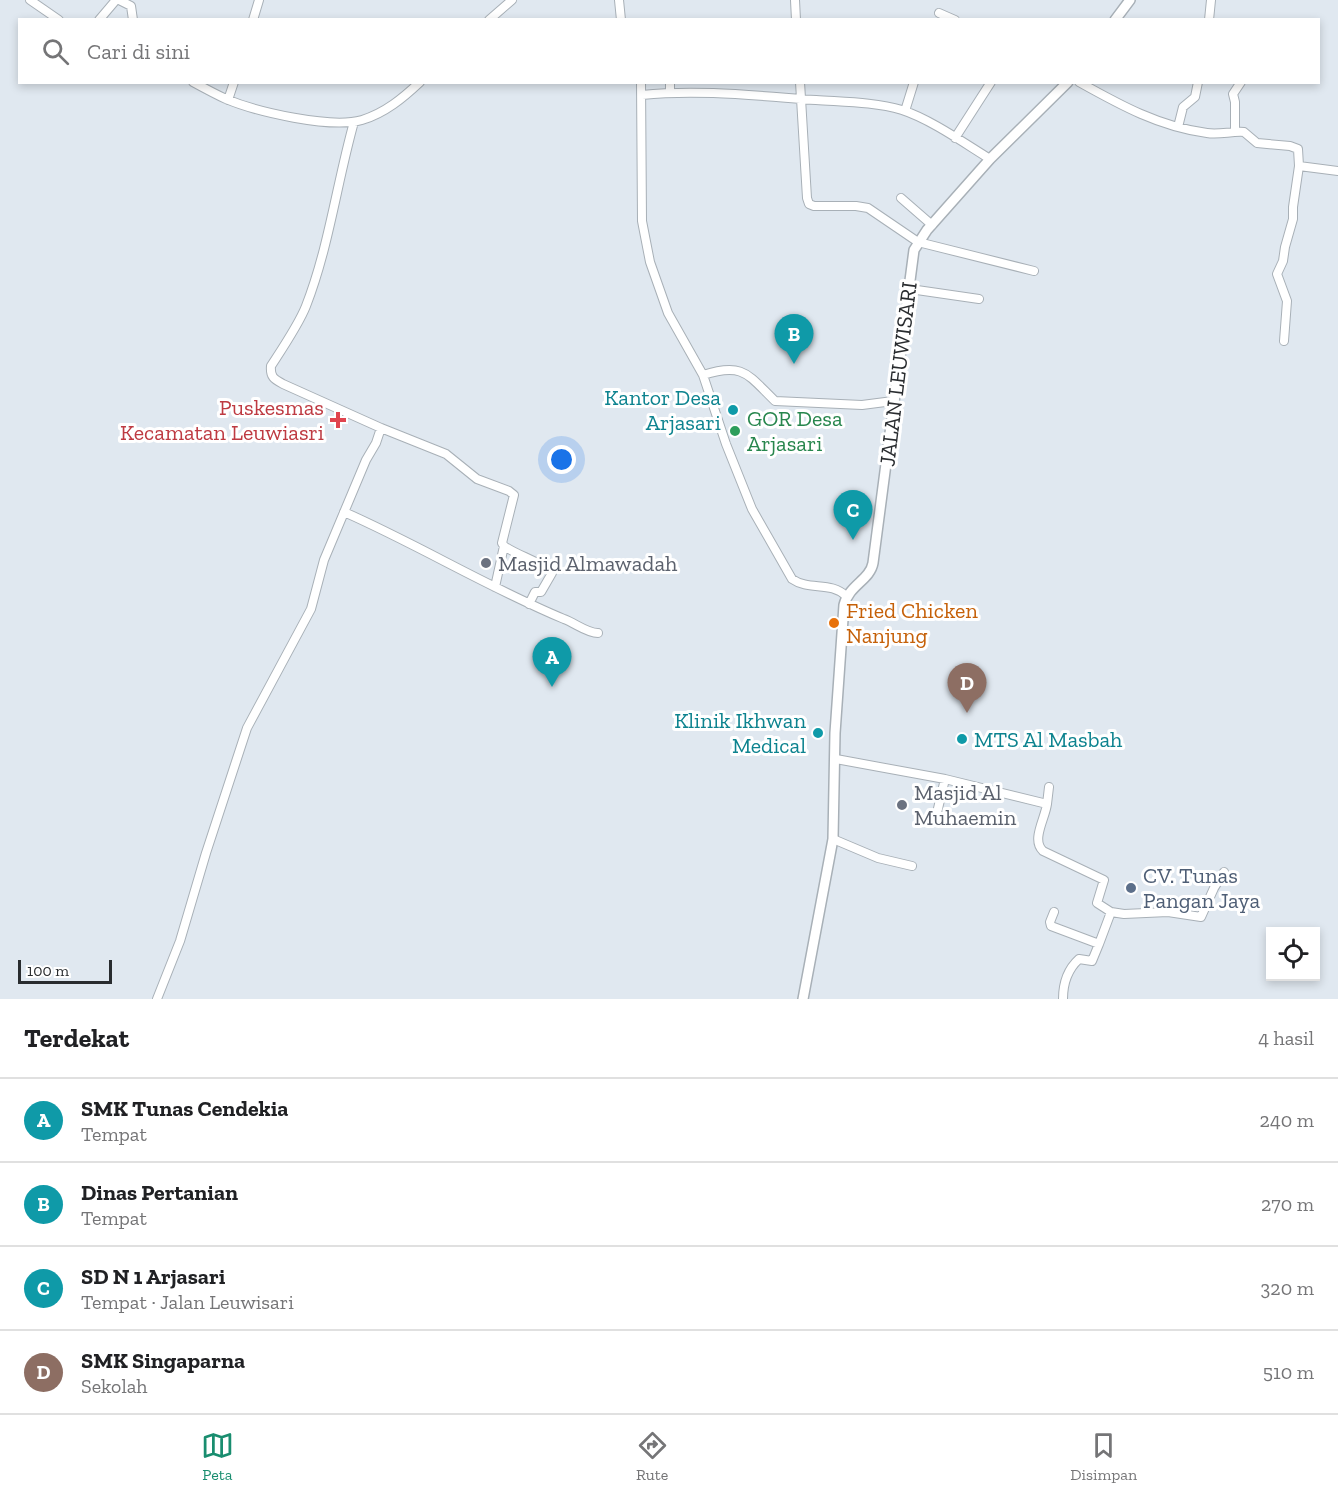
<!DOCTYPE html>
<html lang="id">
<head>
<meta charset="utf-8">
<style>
	:root { --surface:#fff; --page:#f6f6f6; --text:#202124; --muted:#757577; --line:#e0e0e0; --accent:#198d6f }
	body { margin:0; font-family:"Zilla Slab",serif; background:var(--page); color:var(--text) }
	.controls { position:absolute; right:18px; bottom:18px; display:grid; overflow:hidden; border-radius:0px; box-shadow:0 3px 9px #0003 }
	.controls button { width:54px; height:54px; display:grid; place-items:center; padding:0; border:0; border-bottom:2px solid var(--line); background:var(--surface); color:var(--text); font:30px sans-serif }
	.scale { position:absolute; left:18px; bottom:15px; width:94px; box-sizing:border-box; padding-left:6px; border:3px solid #292c2f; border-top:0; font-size:16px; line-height:21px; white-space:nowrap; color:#292c2f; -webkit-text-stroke:4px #fff; paint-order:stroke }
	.you { position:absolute; left:562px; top:460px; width:21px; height:21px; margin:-15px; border:4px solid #fff; border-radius:50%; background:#1a73e8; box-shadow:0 0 0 9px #1a73e833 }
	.badge { display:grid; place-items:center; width:39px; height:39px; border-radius:50%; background:var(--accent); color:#fff; font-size:20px; font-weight:700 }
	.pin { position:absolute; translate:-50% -50px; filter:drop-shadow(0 2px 3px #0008) }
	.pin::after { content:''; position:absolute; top:32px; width:21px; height:18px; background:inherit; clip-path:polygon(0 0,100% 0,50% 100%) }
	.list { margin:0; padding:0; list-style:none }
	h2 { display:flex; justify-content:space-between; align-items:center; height:78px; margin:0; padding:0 24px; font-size:26px }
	h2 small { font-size:20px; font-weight:400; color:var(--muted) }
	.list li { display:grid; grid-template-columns:39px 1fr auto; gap:18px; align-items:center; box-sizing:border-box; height:84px; padding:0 24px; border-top:2px solid var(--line) }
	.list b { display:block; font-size:22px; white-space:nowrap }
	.list p { margin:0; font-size:20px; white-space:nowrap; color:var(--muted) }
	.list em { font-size:20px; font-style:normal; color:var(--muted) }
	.icon { flex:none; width:33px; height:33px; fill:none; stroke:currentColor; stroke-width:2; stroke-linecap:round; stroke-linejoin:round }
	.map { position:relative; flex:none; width:1338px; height:999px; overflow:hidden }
	.search { position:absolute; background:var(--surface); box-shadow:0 3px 9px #0003; left:18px; right:18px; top:18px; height:66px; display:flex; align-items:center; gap:15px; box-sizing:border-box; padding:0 21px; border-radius:0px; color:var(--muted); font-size:22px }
	.sheet { height:414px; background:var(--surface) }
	nav { display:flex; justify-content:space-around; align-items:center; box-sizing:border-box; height:84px; border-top:2px solid var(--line); background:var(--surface); font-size:16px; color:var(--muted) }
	nav a { display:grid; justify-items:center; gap:3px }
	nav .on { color:var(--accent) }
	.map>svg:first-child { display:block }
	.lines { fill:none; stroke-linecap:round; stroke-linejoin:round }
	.minor-casing { stroke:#a8b0b7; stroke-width:10 }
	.major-casing { stroke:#a8b0b7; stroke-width:12 }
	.minor { stroke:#fff; stroke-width:8 }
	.major { stroke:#fff; stroke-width:9 }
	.culture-dot { fill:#0f9aa8; stroke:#fff; stroke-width:2 }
	.health-dot { fill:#e0444e; stroke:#fff; stroke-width:2 }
	.leisure-dot { fill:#2e9e5b; stroke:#fff; stroke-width:2 }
	.worship-dot { fill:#6b7280; stroke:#fff; stroke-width:2 }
	.food-dot { fill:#e8710a; stroke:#fff; stroke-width:2 }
	.service-dot { fill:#5c6f8a; stroke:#fff; stroke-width:2 }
	.labels { text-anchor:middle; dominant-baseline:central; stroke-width:6; stroke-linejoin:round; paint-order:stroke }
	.street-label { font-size:22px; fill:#292c2f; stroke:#fff }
	.culture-label { font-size:22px; fill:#0d838f; stroke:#fff; text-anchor:end }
	.health-label { font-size:22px; fill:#be3a42; stroke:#fff; text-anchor:end }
	.leisure-label { font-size:22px; fill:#27864d; stroke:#fff; text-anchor:start }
	.worship-label { font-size:22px; fill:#5b616d; stroke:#fff; text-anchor:start }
	.food-label { font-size:22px; fill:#c56008; stroke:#fff; text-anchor:start }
	.service-label { font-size:22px; fill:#4e5e75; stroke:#fff; text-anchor:start }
</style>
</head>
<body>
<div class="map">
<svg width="1338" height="999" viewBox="0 0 1338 999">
	<rect width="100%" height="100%" fill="#e0e8f0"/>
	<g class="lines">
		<defs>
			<path id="minor" d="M 30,0 L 59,20
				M 119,0 L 131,6 L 133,20
				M 619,0 L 621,20
				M 795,0 L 796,20
				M 939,13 L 955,20
				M 99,20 L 116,0
				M 253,20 L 259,0
				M 489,20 L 512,0
				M 1209,20 L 1211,0
				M 193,82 C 204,88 215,94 226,99 C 257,112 331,129 362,120 C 385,113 403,98 420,82
				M 641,82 L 642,221 L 650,262 L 668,313 L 703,375 L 726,444 L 752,509 L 792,579 C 809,591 831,581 846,596
				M 800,82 L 807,198 L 809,204 L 814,206 L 856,206 L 868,208 L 918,242 L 1034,271
				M 1079,82 C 1120,105 1160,127 1207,133 C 1219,135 1232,131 1244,132 L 1257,143 L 1290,146 L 1298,149 L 1299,166 L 1338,171
				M 670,92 L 670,82
				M 642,95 C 699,89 759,96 816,100 C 844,102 875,102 902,110 C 930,119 964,143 990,159
				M 228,100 L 234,82
				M 905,111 L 914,82
				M 354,122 C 337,182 329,247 306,306 C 299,324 282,349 271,366 C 270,377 274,379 283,384 L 381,428
				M 1178,127 L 1183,107 L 1195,97 L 1198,82
				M 1235,132 L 1235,102 L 1233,94 L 1241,82
				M 955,138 L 991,82
				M 901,198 L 932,225
				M 910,289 L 979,299
				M 1284,341 L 1287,301 L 1277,274 L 1283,261 L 1285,247 L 1293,219 L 1293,207 L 1299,166
				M 703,375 C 744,362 748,375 775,401 L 862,405 L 893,401
				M 344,512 C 419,545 489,588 564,619 C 575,623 587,633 598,633
				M 495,587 L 504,546
				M 836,759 L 945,779 L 1047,804 C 1045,819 1031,840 1043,851 L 1104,880 L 1097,903 L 1111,912 L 1099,944 L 1051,926 L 1050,922 L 1054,912
				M 1047,804 L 1049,787
				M 936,817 L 945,779
				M 833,839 L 878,858 L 912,866
				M 1111,912 L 1124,914 L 1168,912 L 1201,917 L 1214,888 L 1224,872
				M 157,999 L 180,941 L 206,853 L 247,728 L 311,609 L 324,560 L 366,460 L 376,443 L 381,428 L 446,454 L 477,479 L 509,491 L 514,495 L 502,543 L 504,546 C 520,557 538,560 552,573 L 541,592 L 535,592 L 529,604
				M 1063,999 C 1063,984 1068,969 1079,959 L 1092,961 L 1099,944"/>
			<path id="major" d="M 1115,20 L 1130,0
				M 803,999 L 833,839 L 835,733 L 844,605 C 849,585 870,580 873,563 L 914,250 L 927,230 L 990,159 L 1068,82"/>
		</defs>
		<use href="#minor" class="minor-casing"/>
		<use href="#major" class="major-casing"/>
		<use href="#minor" class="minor"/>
		<use href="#major" class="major"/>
	</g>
	<g class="culture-dot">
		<circle cx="733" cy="410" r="6"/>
		<circle cx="818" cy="733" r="6"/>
		<circle cx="962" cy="739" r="6"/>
	</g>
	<path class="health-dot" d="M335 411h6v6h6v6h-6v6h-6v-6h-6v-6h6z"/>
	<circle class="leisure-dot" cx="735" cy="431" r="6"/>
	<g class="worship-dot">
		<circle cx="486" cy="563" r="6"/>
		<circle cx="902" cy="805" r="6"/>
	</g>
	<circle class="food-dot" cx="834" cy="623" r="6"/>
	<circle class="service-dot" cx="1131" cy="888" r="6"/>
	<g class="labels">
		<g class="street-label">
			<text transform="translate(898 374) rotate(-83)">JALAN LEUWISARI</text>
		</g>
		<g class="culture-label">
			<text x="721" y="397">Kantor Desa<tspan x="721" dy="25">Arjasari</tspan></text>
			<text x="806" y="720">Klinik Ikhwan<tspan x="806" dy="25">Medical</tspan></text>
			<text x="974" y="739" text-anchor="start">MTS Al Masbah</text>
		</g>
		<g class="health-label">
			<text x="324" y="407">Puskesmas<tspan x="324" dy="25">Kecamatan Leuwiasri</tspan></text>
		</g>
		<g class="leisure-label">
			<text x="747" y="418">GOR Desa<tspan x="747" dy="25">Arjasari</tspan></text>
		</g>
		<g class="worship-label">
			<text x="498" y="563">Masjid Almawadah</text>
			<text x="914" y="792">Masjid Al<tspan x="914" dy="25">Muhaemin</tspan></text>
		</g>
		<g class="food-label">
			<text x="846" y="610">Fried Chicken<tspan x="846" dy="25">Nanjung</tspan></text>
		</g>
		<g class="service-label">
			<text x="1143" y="875">CV. Tunas<tspan x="1143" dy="25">Pangan Jaya</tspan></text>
		</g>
	</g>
</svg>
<div class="controls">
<button><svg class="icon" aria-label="locate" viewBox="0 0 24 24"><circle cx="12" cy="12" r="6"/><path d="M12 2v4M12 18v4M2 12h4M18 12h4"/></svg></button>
</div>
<div class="scale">100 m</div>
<div class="you"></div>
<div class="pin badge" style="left:552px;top:687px;background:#0f9aa8">A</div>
<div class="pin badge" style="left:794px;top:364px;background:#0f9aa8">B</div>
<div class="pin badge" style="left:853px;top:540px;background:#0f9aa8">C</div>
<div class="pin badge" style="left:967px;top:713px;background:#8d6e63">D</div>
<div class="search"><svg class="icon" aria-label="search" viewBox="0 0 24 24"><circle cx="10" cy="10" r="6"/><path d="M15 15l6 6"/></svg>Cari di sini</div>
</div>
<section class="sheet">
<h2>Terdekat<small>4 hasil</small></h2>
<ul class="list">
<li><span class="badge" style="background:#0f9aa8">A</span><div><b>SMK Tunas Cendekia</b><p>Tempat</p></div><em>240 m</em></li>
<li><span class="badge" style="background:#0f9aa8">B</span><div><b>Dinas Pertanian</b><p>Tempat</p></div><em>270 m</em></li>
<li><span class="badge" style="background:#0f9aa8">C</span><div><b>SD N 1 Arjasari</b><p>Tempat · Jalan Leuwisari</p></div><em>320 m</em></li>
<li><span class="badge" style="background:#8d6e63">D</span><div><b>SMK Singaparna</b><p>Sekolah</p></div><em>510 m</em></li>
</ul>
</section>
<nav>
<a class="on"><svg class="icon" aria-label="map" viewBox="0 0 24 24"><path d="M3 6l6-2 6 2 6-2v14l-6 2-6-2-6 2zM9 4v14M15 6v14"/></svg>Peta</a>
<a><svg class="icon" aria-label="directions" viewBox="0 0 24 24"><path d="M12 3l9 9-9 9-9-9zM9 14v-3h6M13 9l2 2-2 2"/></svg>Rute</a>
<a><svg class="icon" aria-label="saved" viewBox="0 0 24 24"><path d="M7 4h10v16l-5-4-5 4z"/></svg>Disimpan</a>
</nav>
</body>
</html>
